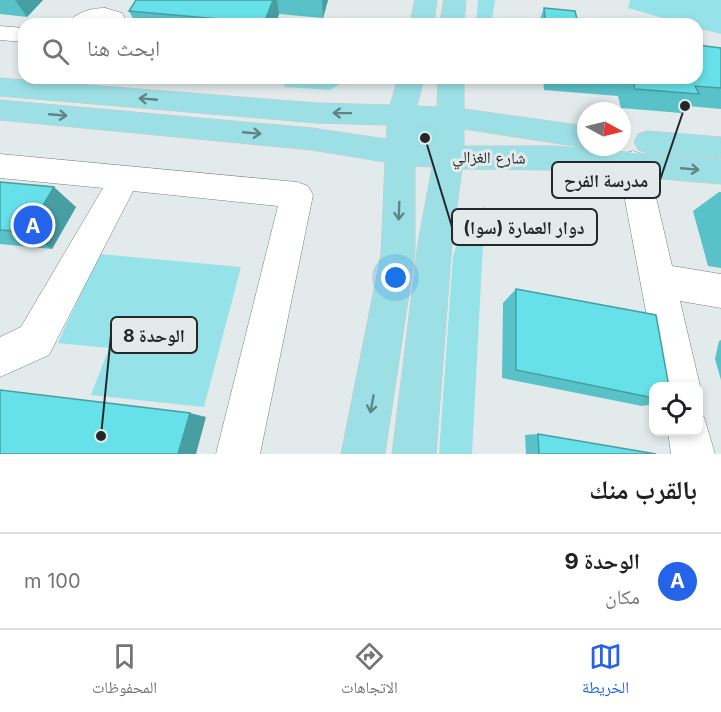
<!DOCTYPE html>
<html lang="ar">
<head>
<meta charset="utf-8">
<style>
	:root { --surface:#fff; --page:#f6f6f6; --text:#202124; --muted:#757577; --line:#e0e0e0; --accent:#2563eb }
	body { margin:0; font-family:Inter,"Noto Naskh Arabic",sans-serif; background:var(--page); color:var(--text); direction:rtl }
	.controls { position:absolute; right:18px; bottom:18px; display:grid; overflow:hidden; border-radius:12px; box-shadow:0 3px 9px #0003 }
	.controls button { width:54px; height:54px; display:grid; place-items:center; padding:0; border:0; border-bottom:2px solid var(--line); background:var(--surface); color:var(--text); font:30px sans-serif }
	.compass { position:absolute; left:577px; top:102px; width:54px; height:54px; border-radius:50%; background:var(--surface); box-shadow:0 3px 9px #0003; rotate:97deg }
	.you { position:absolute; left:396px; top:278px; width:21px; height:21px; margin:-15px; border:4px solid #fff; border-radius:50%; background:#1a73e8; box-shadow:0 0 0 9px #1a73e833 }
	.badge { display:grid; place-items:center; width:39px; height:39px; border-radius:50%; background:var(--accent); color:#fff; font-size:20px; font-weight:700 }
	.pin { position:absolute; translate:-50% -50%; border:3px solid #fff; box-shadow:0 2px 6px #0006 }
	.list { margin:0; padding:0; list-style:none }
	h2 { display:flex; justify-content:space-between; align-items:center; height:78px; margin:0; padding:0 24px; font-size:26px }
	h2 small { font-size:20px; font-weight:400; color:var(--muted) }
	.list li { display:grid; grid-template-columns:39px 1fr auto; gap:18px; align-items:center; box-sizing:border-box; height:96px; padding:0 24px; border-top:2px solid var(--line) }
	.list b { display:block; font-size:22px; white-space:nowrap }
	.list p { margin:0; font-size:20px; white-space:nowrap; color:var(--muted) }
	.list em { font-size:20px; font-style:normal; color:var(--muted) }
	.icon { flex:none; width:33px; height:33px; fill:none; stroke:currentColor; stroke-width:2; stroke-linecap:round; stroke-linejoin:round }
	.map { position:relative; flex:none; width:721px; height:454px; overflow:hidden; direction:ltr }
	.search { position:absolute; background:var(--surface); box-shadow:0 3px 9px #0003; left:18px; right:18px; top:18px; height:66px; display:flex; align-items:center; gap:15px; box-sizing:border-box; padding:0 21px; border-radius:18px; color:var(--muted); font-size:22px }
	.sheet { height:174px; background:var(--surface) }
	nav { display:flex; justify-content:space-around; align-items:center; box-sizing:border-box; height:84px; border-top:2px solid var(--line); background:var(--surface); font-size:16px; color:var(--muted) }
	nav a { display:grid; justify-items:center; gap:3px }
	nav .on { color:var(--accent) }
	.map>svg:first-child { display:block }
	.green { fill:#95e3e8 }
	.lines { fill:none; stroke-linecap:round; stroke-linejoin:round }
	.minor-casing { stroke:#777f7f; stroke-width:1 }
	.major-casing { stroke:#c6c7c7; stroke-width:1 }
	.minor { fill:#fff; fill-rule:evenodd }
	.major { fill:#9ce0e5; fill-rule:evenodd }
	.wall { fill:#58c2c8 }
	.shaded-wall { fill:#479ea3 }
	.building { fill:#66e1e9; stroke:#479ea3; stroke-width:1.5 }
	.oneway { stroke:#608486 }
	.labels { text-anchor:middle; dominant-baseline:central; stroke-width:6; stroke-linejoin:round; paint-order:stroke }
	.street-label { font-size:16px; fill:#242828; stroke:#e2eaeb }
	.leader { fill:none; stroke:#242828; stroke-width:2 }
	.callout-dot { fill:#242828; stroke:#e2eaeb; stroke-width:2 }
	.callout { fill:#e2eaeb; stroke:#242828; stroke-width:2 }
	.callout-label { font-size:18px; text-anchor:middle; font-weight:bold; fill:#242828 }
</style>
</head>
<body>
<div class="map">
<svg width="721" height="454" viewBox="0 0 721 454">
	<rect width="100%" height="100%" fill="#e2eaeb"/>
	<path class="green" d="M 478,0 L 495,0 L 491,24 L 476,24 Z
		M 630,0 L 721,0 L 721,34 L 697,28 L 697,24 L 684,24 L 628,8 Z
		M 286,78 L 350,78 L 330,90 L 284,87 Z
		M 423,122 L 443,129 L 432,158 L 402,135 L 404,129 Z
		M 485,206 L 472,454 L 439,454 L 453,256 L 464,224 Z
		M 99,254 L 241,267 L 204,407 L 91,395 L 109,348 L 58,343 Z"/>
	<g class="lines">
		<defs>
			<path id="minor" d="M 105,8 L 122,13 L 128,24 L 104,24 L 100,22 L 94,24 L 67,24 C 76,12 91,8 105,8 Z
				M 0,26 L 24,28 L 24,42 L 0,40 Z
				M 633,151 L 644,155 L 648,163 L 672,266 L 721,274 L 721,308 L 680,301 L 700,386 L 698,390 L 698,386 L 660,386 L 618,163 L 622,155 Z
				M 0,154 L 297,182 L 308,186 L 313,195 L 260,454 L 216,454 L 278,206 L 133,191 L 49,355 L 0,377 L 0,337 L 21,327 L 103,188 L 0,178 Z
				M 698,415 L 704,417 L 715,454 L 671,454 L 668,432 L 698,432 Z"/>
			<path id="major" d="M 415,0 L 437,0 L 434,24 L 410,24 Z
				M 444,0 L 466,0 L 464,24 L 440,24 Z
				M 0,78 L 317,103 L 390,105 L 398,78 L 424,78 L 417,106 L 437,107 L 438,78 L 464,78 L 464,109 L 586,126 L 586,147 L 589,147 L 586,148 L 464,129 L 464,146 L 555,146 L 721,160 L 721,184 L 555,170 L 462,169 L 452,243 L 436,454 L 392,454 L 418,243 L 432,167 L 415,166 L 415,254 L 385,454 L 341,454 L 381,254 L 385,162 L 312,150 L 0,120 L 0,100 L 312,128 L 386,139 L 387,125 L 317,123 L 0,96 ZM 415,126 L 436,127 L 435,144 L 415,143 Z
				M 648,131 L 721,137 L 721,159 L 648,153 L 638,150 L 634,142 L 638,134 Z"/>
		</defs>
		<use href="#minor" class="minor-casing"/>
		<use href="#major" class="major-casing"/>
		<use href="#minor" class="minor"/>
		<use href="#major" class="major"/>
	</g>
	<path class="wall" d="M 0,0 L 43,0 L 27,17 L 0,14 Z
		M 136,0 L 328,0 L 323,18 L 279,14 L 276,24 L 136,24 L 129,11 Z
		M 544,8 L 578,23 L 591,24 L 538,24 Z
		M 721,48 L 721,109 L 688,106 L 681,113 L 621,108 L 618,96 L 544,90 L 543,78 L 697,78 Z
		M 0,182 L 76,207 L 52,249 L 0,244 Z
		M 719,192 L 721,192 L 721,268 L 708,266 L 693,211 Z
		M 516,289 L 654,387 L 654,404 L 642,406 L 502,378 L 503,303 Z
		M 721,340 L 721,380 L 715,359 L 719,341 Z
		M 538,434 L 656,454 L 526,454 L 525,435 Z"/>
	<path class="shaded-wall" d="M 15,0 L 43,0 L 27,17 Z
		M 273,0 L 277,0 L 279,14 L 276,24 L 265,24 L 264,23 Z
		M 322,0 L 328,0 L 323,18 Z
		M 54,187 L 76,207 L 52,249 L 27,232 Z
		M 190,413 L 206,417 L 196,454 L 178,454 Z"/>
	<path class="building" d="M 136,0 L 273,0 L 264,23 L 129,11 Z
		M 544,8 L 575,11 L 578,23 L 591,24 L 546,24 Z
		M 697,45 L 721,48 L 721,88 L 695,86 L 699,94 L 635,89 L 632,78 L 697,78 Z
		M 0,182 L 54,187 L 27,232 L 0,230 Z
		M 516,289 L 656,315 L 669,387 L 654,387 L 654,398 L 516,370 Z
		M 0,390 L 190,413 L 178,454 L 0,454 Z
		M 538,434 L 656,454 L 539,454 Z"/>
	<defs><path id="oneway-shaft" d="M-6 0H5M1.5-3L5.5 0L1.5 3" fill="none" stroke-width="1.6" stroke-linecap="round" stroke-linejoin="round" transform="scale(1.5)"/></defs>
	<g class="oneway">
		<use href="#oneway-shaft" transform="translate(148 99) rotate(-175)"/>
		<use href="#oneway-shaft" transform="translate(342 113) rotate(-179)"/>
		<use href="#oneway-shaft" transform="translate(58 115) rotate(5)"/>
		<use href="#oneway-shaft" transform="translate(252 133) rotate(5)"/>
		<use href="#oneway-shaft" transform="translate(690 169) rotate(5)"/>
		<use href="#oneway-shaft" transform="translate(399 211) rotate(92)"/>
		<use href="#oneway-shaft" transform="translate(372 404) rotate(100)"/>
	</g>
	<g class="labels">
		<g class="street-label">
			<text transform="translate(489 157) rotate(1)">شارع الغزالي</text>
		</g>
	</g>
	<path class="leader" d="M685 106L660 180M425 138L452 227M101 436L111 335"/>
	<g class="callout-dot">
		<circle cx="685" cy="106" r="6"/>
		<circle cx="425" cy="138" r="6"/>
		<circle cx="101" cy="436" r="6"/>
	</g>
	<g class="callout">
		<rect x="552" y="162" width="108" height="36" rx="6"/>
		<rect x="452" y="209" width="145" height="36" rx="6"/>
		<rect x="111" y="317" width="86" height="36" rx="6"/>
	</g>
	<g class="callout-label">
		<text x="606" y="187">مدرسة الفرح</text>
		<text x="524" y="234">دوار العمارة (سوا)</text>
		<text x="154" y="342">الوحدة 8</text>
	</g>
</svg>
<div class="controls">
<button><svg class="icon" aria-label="locate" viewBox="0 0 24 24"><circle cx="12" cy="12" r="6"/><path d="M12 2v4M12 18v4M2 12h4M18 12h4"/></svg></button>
</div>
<svg class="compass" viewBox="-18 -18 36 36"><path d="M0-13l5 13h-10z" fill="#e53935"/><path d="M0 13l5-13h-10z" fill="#757577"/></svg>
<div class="you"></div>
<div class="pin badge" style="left:33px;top:225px">A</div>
<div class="search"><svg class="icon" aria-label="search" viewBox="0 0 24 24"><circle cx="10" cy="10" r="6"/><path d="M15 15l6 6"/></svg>ابحث هنا</div>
</div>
<section class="sheet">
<h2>بالقرب منك<small></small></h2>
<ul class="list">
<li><span class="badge">A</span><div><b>الوحدة 9</b><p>مكان</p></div><em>100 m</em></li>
</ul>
</section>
<nav>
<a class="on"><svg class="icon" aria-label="map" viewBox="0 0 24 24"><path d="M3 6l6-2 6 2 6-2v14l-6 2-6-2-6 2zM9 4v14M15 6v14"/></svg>الخريطة</a>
<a><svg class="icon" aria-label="directions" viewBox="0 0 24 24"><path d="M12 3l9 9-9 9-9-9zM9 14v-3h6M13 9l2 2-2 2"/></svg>الاتجاهات</a>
<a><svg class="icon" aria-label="saved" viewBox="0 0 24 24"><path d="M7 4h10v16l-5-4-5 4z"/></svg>المحفوظات</a>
</nav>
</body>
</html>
